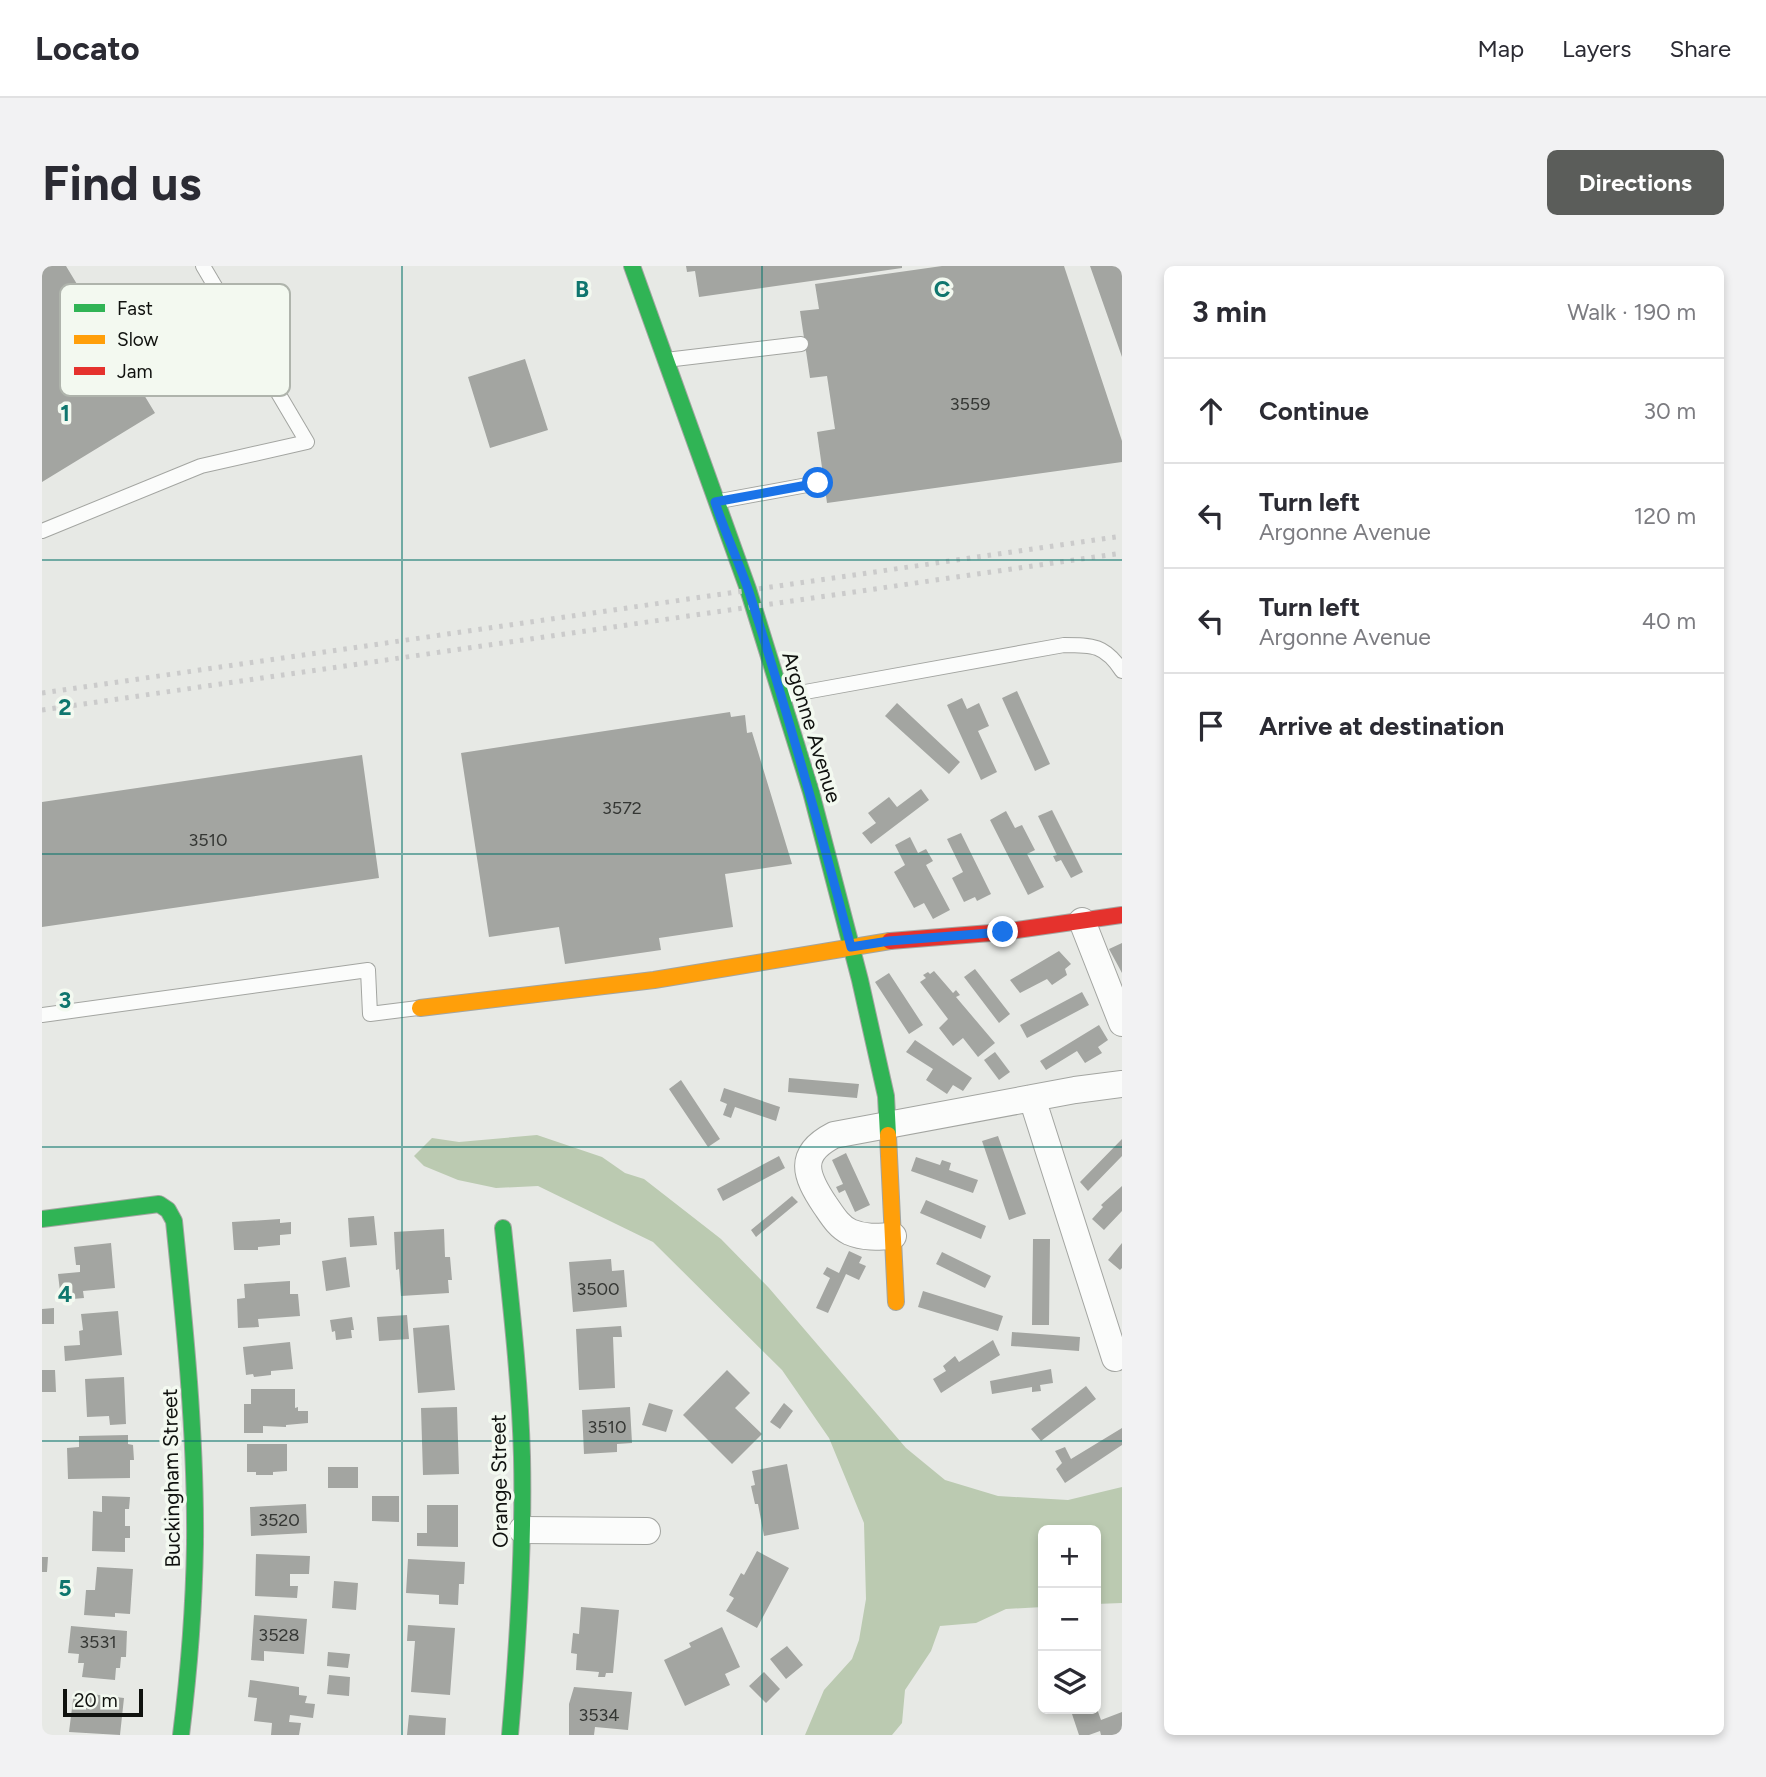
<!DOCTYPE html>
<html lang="en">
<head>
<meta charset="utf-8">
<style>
	:root { --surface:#fff; --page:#f2f2f3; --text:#2b2b33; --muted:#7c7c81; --line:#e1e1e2; --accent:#5b5d5a }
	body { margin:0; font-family:Figtree,sans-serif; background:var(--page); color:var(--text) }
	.controls { position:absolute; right:21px; bottom:21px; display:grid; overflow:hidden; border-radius:10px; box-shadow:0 4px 10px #0003 }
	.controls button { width:63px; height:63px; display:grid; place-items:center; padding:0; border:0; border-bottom:2px solid var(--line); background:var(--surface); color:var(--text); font:35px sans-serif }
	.scale { position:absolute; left:21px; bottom:18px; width:80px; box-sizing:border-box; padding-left:7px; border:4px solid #10120f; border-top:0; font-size:19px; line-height:24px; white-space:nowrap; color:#10120f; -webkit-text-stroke:5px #f3f9f0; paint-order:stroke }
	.stop { position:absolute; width:21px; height:21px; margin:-16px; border:5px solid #1a73e8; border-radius:50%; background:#fff }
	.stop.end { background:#1a73e8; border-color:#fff; box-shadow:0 2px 7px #0008 }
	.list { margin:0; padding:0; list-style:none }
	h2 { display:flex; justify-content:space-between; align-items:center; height:91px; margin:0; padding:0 28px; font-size:30px }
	h2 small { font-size:23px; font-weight:400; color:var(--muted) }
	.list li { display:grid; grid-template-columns:46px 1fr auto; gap:21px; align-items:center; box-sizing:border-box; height:105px; padding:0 28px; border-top:2px solid var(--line) }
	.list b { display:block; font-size:26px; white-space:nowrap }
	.list p { margin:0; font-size:23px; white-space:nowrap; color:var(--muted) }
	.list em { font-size:23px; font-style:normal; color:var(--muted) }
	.icon { flex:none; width:38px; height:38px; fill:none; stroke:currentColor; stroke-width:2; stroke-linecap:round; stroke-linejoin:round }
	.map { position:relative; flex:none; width:1080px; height:1469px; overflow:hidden; border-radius:10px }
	header { display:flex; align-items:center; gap:42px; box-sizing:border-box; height:98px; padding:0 35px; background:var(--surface); border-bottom:2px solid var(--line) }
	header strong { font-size:33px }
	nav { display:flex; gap:38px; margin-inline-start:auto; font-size:24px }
	.intro { display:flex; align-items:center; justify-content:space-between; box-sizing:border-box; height:168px; padding:0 42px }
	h1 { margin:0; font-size:49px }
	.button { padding:18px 32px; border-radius:10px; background:var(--accent); color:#fff; font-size:24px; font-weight:700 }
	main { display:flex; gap:42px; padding:0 42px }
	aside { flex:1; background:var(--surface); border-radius:10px; box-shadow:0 4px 10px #0003 }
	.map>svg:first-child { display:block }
	.water { fill:#bbcab1 }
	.building { fill:#a3a5a1 }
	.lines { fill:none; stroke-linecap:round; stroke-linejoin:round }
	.lane-casing { stroke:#a3a5a1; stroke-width:16 }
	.street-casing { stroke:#a3a5a1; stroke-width:28 }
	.fast-casing { stroke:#a3a5a1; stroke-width:18 }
	.slow-casing { stroke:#a3a5a1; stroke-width:18 }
	.jam-casing { stroke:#a3a5a1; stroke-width:18 }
	.lane { stroke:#fbfcfb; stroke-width:14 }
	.street { stroke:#fbfcfb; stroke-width:26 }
	.fast { stroke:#30b455; stroke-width:16 }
	.slow { stroke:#ff9f0a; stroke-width:16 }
	.jam { stroke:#e5322d; stroke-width:16 }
	.rail { stroke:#cbcbcb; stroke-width:5; stroke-dasharray:3.5 7; stroke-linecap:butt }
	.route { stroke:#1a73e8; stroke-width:9 }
	.grid { fill:none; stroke:#0f766e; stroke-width:2; stroke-opacity:0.55 }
	.labels { text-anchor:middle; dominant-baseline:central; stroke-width:7; stroke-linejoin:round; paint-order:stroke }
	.number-label { font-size:18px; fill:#353734 }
	.street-label { font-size:21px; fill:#10120f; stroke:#f3f9f0 }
	.key { fill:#f3f9f0; stroke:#afb4ac; stroke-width:2 }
	.key-label { font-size:19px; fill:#10120f }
	.grid-label { font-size:23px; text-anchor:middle; font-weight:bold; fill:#0f766e; stroke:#f3f9f0; stroke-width:7; stroke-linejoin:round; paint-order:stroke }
</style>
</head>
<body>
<header>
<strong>Locato</strong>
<nav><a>Map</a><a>Layers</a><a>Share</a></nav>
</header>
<div class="intro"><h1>Find us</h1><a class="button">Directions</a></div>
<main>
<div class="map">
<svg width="1080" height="1469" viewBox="0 0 1080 1469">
	<rect width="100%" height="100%" fill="#e7e9e5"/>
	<path class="water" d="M 495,869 L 560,891 L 583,907 L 602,913 L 679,973 L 727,1022 L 864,1182 L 903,1214 L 956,1230 L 1026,1234 L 1080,1221 L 1080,1337 L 1054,1338 L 1054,1264 L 1001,1264 L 1001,1341 L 964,1343 L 934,1357 L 898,1360 L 889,1385 L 863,1424 L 860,1457 L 850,1469 L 763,1469 L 782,1424 L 810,1393 L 817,1374 L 824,1333 L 822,1257 L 787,1172 L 740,1104 L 611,976 L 496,920 L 454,922 L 416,914 L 382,900 L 372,890 L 390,872 L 417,876 Z"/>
	<path class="building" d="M 0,0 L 24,0 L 113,147 L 0,216 Z
		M 644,0 L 860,0 L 860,2 L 657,31 L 653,5 L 645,6 Z
		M 900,0 L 1022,0 L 1080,175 L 1080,196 L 785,237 L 775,166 L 793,163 L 785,110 L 768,112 L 758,45 L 777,43 L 773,18 Z
		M 1048,0 L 1080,0 L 1080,91 Z
		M 483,93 L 506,164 L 448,182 L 426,111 Z
		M 975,425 L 1008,498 L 993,505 L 960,432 Z
		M 920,432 L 925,443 L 937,437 L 947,460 L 936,465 L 955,506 L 939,514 L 905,439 Z
		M 855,437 L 918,496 L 907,508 L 843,450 Z
		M 688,446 L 689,451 L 703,449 L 705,467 L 710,466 L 750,598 L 683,608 L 691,661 L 617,672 L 619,684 L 523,698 L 517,661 L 447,671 L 419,487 Z
		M 320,489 L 337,612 L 0,661 L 0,536 Z
		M 879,523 L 887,534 L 829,578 L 820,567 L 834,557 L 826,547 L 847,531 L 855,541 Z
		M 1010,544 L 1041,606 L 1029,612 L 1019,594 L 1014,596 L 1011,590 L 1015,589 L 1012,583 L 996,550 Z
		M 964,545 L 973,562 L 980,559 L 993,584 L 985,588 L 1002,621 L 986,629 L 948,554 Z
		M 919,567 L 949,628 L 935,635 L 933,631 L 922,636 L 910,612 L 921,606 L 905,573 Z
		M 868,571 L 876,587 L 884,583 L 891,595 L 884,599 L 908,644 L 891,653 L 882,637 L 872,642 L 852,606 L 863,599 L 853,579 Z
		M 1080,677 L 1080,707 L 1067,683 Z
		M 1017,685 L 1029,698 L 1023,703 L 1025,709 L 1010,719 L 1005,713 L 978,727 L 968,714 Z
		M 933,703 L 968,748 L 957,757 L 922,711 Z
		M 892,705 L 911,727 L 914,724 L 918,729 L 914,731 L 953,777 L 936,791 L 921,772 L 911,780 L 897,762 L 906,753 L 878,716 L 884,712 L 881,709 L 886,706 L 888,708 Z
		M 847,707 L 881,759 L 867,768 L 833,716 Z
		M 1040,726 L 1047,739 L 985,772 L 978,759 Z
		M 1057,759 L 1066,774 L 1056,781 L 1060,787 L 1043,797 L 1035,785 L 1004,804 L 998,795 Z
		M 873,774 L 930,812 L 921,825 L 911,819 L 905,828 L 884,814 L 891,803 L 864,786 Z
		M 953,786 L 968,806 L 957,814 L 942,794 Z
		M 747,812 L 817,818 L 815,832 L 746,826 Z
		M 639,814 L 678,873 L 666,881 L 627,823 Z
		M 682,822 L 738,841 L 734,855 L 693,841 L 689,852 L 681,849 L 685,838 L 678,835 Z
		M 956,870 L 984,948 L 967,954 L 940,875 Z
		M 1080,873 L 1080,890 L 1046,925 L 1038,916 Z
		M 804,887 L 828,939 L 813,946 L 803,924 L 797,927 L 794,921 L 801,918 L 790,894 Z
		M 737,890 L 743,902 L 681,935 L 675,923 Z
		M 874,891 L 898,899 L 900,894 L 909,897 L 907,904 L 936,914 L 931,927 L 869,905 Z
		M 1080,920 L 1080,945 L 1062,964 L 1050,953 L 1061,941 L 1059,939 Z
		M 750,930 L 756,936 L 714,971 L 709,964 Z
		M 884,934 L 944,960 L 939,973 L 878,947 Z
		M 332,950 L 335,979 L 308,981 L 306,952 Z
		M 238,953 L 238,957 L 249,956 L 249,968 L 238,969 L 238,979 L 216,981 L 216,984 L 192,984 L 190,956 Z
		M 402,963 L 403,991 L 408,991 L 410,1014 L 406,1014 L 407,1027 L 359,1030 L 357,1003 L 354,1004 L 352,966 Z
		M 991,973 L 1008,973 L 1007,1059 L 990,1059 Z
		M 69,977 L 73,1022 L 41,1025 L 42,1032 L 19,1034 L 16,1008 L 38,1006 L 38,999 L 34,999 L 32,981 Z
		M 1080,977 L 1080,1002 L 1078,1004 L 1066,994 Z
		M 807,985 L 820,991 L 817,997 L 824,1000 L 817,1014 L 804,1008 L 786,1047 L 774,1042 L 788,1012 L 781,1008 L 785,1001 L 797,1007 Z
		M 900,986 L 949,1010 L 943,1022 L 894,998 Z
		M 304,991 L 308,1021 L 284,1025 L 280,995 Z
		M 569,993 L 570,1005 L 582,1004 L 585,1041 L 531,1046 L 527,996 Z
		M 248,1015 L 248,1028 L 256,1028 L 258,1050 L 216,1053 L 217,1061 L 196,1062 L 195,1033 L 203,1032 L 202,1018 Z
		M 881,1025 L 961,1050 L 956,1065 L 876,1041 Z
		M 12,1042 L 12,1058 L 0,1058 L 0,1043 Z
		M 76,1045 L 80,1089 L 23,1095 L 22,1080 L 38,1079 L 37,1065 L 41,1064 L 39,1048 Z
		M 365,1049 L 367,1073 L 337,1075 L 335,1051 Z
		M 310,1051 L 312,1064 L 309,1064 L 310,1072 L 294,1074 L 293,1065 L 290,1066 L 288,1054 Z
		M 407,1059 L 413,1124 L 376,1127 L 371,1062 Z
		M 579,1060 L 580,1071 L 571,1071 L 573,1122 L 537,1124 L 534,1063 Z
		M 970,1066 L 1038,1071 L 1037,1085 L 969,1080 Z
		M 951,1074 L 958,1089 L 899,1127 L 891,1113 L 904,1105 L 901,1100 L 913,1090 L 917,1096 Z
		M 248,1076 L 251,1103 L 229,1105 L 229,1109 L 212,1111 L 211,1108 L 204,1109 L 201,1081 Z
		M 1009,1103 L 1011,1117 L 998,1119 L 999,1125 L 990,1126 L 990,1121 L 950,1128 L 948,1115 Z
		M 0,1104 L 13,1104 L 14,1126 L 0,1126 Z
		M 685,1104 L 708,1127 L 693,1142 L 720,1168 L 690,1198 L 641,1149 Z
		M 82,1111 L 84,1158 L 68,1159 L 67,1150 L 45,1151 L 43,1113 Z
		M 1044,1120 L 1054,1133 L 999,1175 L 989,1163 Z
		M 209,1123 L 253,1123 L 253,1142 L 256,1141 L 256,1145 L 266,1145 L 266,1157 L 244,1159 L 244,1161 L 221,1160 L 221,1167 L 202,1167 L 202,1138 L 209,1138 Z
		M 607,1137 L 631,1144 L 624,1166 L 600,1159 Z
		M 742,1137 L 751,1145 L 738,1163 L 728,1156 Z
		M 415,1141 L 417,1208 L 381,1209 L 379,1142 Z
		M 588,1141 L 590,1177 L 575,1178 L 575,1186 L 542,1188 L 540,1144 Z
		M 1080,1162 L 1080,1179 L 1023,1217 L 1014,1203 L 1020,1197 L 1013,1185 L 1023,1181 L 1029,1193 Z
		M 86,1169 L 86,1178 L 91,1179 L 92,1194 L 88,1194 L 88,1212 L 26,1213 L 25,1182 L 37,1181 L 37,1170 Z
		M 205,1178 L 245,1178 L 245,1205 L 231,1206 L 231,1209 L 214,1209 L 214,1206 L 205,1206 Z
		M 745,1198 L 757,1263 L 722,1270 L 716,1238 L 713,1238 L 709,1220 L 713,1219 L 710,1205 Z
		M 286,1201 L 316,1201 L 316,1222 L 286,1222 Z
		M 60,1230 L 88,1231 L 87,1243 L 83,1243 L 83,1260 L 88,1260 L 88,1272 L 83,1272 L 83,1286 L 50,1285 L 51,1245 L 60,1246 Z
		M 330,1230 L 357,1230 L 357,1256 L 330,1255 Z
		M 264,1238 L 265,1267 L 209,1270 L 208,1241 Z
		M 385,1239 L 416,1239 L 416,1281 L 375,1280 L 375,1267 L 385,1267 Z
		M 715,1285 L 747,1302 L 715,1362 L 684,1345 L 692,1332 L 687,1329 L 699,1307 L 702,1309 Z
		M 214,1288 L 268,1290 L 267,1308 L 248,1308 L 248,1320 L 256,1320 L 255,1332 L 213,1330 Z
		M 0,1291 L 6,1291 L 5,1306 L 0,1306 Z
		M 366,1293 L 423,1296 L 422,1318 L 417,1318 L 416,1339 L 397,1338 L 397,1329 L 364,1327 Z
		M 55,1301 L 91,1303 L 88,1348 L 73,1347 L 73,1351 L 42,1349 L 44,1324 L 53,1324 Z
		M 292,1315 L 316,1317 L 314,1344 L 290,1342 Z
		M 539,1341 L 577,1344 L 571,1407 L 564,1407 L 563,1411 L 556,1411 L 557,1406 L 534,1404 L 535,1388 L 529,1387 L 531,1367 L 537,1368 Z
		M 212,1349 L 265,1353 L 262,1388 L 222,1385 L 222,1395 L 209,1394 Z
		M 366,1359 L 413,1362 L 408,1429 L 369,1426 L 373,1375 L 365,1375 Z
		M 29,1360 L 85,1365 L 84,1391 L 79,1391 L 78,1402 L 74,1402 L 73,1414 L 40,1411 L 42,1397 L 36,1397 L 37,1388 L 26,1387 Z
		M 680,1361 L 698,1401 L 683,1408 L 688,1419 L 643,1440 L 622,1394 L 649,1381 L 647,1377 Z
		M 745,1380 L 761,1399 L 744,1413 L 728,1393 Z
		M 286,1386 L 308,1388 L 306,1402 L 285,1400 Z
		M 722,1406 L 738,1423 L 724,1437 L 707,1420 Z
		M 287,1409 L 308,1411 L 307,1430 L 285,1428 Z
		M 208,1414 L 257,1421 L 257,1429 L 265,1430 L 263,1437 L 273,1438 L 271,1452 L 248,1449 L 247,1456 L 259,1457 L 257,1469 L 229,1469 L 230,1457 L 212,1455 L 215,1432 L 206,1431 Z
		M 532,1421 L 590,1426 L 586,1464 L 553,1461 L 552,1469 L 527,1469 L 527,1438 Z
		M 32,1426 L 82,1432 L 78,1469 L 27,1466 Z
		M 1045,1443 L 1055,1443 L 1059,1454 L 1080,1446 L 1080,1469 L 1059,1469 L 1058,1465 L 1047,1469 L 1037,1469 L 1030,1448 Z
		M 367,1449 L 404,1452 L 403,1469 L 365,1469 Z"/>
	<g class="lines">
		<defs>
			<path id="lane" d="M 624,94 L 759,78
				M 678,235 L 776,217
				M 0,265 L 159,200 L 265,176 L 161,0
				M 741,430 L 1022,379 C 1051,379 1063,379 1080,405
				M 0,749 L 326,704 L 328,748 L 376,742"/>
			<path id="street" d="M 1040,655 L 1080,757
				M 990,832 L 1073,1092
				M 851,970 C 836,971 822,972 808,966 C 796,960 790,949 783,939 C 763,909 755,888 792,869 L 1033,824 L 1080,818
				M 480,1264 L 605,1265"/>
			<path id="fast" d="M 590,0 L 706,323 L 769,526 L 818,714 L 844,830 L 846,869
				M 0,953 L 117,938 L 126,944 L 132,955 C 143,1062 154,1170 153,1278 C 152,1342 147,1405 139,1469
				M 461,962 C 469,1038 478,1115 480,1191 C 482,1284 476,1377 468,1469"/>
			<path id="slow" d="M 378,742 L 612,714 L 848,675
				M 846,869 L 854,1036"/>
			<path id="jam" d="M 848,675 L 961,666 L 1080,649"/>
		</defs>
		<use href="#lane" class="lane-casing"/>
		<use href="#street" class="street-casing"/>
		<use href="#fast" class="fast-casing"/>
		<use href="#slow" class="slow-casing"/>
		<use href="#jam" class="jam-casing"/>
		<use href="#lane" class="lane"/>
		<use href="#street" class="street"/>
		<use href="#fast" class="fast"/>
		<use href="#slow" class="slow"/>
		<use href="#jam" class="jam"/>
		<path class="rail" d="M 0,427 L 1080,270
			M 0,444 L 1080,287"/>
	</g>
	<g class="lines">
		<path class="route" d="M 776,217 L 673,236 C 683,267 697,296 707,326 C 745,444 778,562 809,681 L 847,675 L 961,666"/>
	</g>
	<path class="grid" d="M 360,0 L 360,1469M 720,0 L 720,1469M 0,294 L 1080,294M 0,588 L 1080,588M 0,881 L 1080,881M 0,1175 L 1080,1175"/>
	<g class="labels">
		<g class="number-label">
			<text x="928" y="138">3559</text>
			<text x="580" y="542">3572</text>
			<text x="166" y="574">3510</text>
			<text x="556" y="1023">3500</text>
			<text x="565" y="1161">3510</text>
			<text x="237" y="1254">3520</text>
			<text x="237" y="1369">3528</text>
			<text x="56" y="1376">3531</text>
			<text x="557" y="1449">3534</text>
		</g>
		<g class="street-label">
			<text transform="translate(770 461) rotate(73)">Argonne Avenue</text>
			<text transform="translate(129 1212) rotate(-91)">Buckingham Street</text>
			<text transform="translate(457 1215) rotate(-91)">Orange Street</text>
		</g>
	</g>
	<rect x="18" y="18" width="230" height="112" rx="10" class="key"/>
	<rect x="32" y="38" width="31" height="8" fill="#30b455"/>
	<rect x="32" y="69" width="31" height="9" fill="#ff9f0a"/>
	<rect x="32" y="101" width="31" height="8" fill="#e5322d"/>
	<g class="key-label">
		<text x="75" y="49">Fast</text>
		<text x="75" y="80">Slow</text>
		<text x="75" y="112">Jam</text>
	</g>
	<g class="grid-label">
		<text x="540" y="31">B</text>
		<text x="900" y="31">C</text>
		<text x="23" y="155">1</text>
		<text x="23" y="449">2</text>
		<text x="23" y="742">3</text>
		<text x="23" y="1036">4</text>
		<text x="23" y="1330">5</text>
	</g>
</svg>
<div class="controls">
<button>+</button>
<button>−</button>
<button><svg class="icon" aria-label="layers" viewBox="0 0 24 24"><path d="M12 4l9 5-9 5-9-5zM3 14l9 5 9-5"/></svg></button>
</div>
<div class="scale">20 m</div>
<div class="stop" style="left:776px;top:217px"></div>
<div class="stop end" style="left:961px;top:666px"></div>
</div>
<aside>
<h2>3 min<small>Walk · 190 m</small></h2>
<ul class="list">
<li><svg class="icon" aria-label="ahead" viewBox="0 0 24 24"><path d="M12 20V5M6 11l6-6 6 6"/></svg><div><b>Continue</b></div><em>30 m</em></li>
<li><svg class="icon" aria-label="left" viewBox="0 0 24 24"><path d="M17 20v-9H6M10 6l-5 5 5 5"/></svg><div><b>Turn left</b><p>Argonne Avenue</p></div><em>120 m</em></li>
<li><svg class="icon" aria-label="left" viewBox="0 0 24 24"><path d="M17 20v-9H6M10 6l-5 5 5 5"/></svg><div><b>Turn left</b><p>Argonne Avenue</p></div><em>40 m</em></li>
<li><svg class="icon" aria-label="arrive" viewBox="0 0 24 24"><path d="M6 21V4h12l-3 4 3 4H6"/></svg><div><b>Arrive at destination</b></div></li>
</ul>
</aside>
</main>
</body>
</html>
